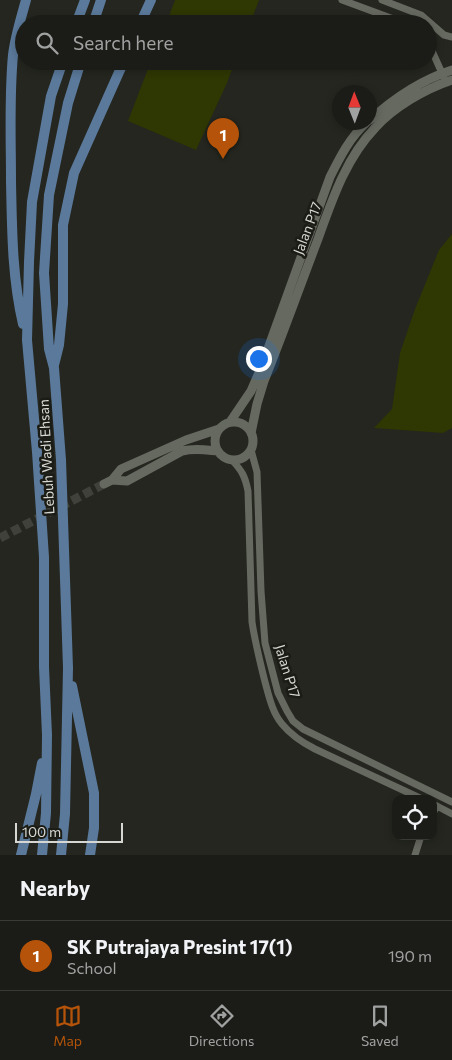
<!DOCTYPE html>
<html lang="en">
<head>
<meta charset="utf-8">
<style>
	:root { --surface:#1b1c17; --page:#242520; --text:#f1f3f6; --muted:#a0a1a1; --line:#393a36; --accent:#b45309 }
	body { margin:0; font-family:Commissioner,sans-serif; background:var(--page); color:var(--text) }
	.controls { position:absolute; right:15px; bottom:15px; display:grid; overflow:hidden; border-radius:10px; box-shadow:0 2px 8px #0003 }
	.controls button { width:45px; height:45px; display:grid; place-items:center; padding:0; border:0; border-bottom:1px solid var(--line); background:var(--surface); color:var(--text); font:25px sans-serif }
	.compass { position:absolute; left:332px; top:85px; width:45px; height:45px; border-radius:50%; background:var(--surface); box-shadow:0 2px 8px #0003; rotate:359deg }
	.scale { position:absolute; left:15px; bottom:12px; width:108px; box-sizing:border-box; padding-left:5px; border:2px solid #d6d7d2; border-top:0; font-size:14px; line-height:18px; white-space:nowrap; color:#d6d7d2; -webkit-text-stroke:4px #1b1c15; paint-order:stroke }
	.you { position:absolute; left:258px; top:358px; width:18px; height:18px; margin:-12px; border:4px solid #fff; border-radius:50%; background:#1a73e8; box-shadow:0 0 0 8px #1a73e833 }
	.badge { display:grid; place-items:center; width:32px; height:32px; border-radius:50%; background:var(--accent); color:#fff; font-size:16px; font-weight:700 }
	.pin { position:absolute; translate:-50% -41px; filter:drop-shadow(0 1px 2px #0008) }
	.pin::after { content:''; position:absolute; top:26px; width:18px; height:15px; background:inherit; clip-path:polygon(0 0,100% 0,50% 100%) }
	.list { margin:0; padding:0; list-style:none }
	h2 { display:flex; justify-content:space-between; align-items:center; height:65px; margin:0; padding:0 20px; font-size:21px }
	h2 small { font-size:16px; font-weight:400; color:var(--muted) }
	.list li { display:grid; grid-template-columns:32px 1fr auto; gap:15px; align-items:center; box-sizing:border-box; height:70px; padding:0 20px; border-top:1px solid var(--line) }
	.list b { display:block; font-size:19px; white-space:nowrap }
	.list p { margin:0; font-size:16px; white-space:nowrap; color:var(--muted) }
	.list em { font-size:16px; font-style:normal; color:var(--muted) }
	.icon { flex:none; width:28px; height:28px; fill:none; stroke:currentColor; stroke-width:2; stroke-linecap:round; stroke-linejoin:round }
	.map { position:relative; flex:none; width:452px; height:855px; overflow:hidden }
	.search { position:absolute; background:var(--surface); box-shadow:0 2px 8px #0003; left:15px; right:15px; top:15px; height:55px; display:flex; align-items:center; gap:12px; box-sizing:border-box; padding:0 18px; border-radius:28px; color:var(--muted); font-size:19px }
	.sheet { height:135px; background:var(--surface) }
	nav { display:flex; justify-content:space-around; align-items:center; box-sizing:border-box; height:70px; border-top:1px solid var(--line); background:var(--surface); font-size:14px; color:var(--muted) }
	nav a { display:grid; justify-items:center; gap:2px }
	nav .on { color:var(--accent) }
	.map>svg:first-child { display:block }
	.green { fill:#2f3703 }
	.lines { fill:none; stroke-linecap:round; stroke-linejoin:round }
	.secondary-tunnel { stroke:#3f413a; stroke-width:9; stroke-dasharray:9 4.5; stroke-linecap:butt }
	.street { stroke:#666960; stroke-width:7 }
	.secondary { stroke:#666960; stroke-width:9 }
	.primary { stroke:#5b799b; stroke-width:10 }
	.labels { text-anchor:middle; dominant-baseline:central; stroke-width:5; stroke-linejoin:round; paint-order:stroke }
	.street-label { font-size:14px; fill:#d6d7d2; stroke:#1b1c15 }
</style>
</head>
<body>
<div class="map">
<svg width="452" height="855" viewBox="0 0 452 855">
	<rect width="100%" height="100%" fill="#24261f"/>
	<path class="green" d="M 175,0 L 259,0 L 250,24 L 166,24 Z
		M 151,61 L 235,61 L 227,83 L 196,150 L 128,121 Z
		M 452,234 L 452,428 L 443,433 L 374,428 L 392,409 L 400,353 L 415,309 L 439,250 Z"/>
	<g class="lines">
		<path class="secondary-tunnel" d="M 0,538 L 104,484"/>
		<path class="street" d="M 342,0 L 407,24
			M 382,0 L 421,15 L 444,35 L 452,37
			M 428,42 L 446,82
			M 251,450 L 257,472 L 261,591 L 265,643 L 278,693 L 287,711 L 293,721 L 303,729 L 452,802
			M 232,460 C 242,471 245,476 248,491 L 252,622 C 255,642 260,662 265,682 C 269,696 272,712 282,724 C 291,735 303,743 315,749 L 422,799
			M 433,804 L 452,814
			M 433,813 L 437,806
			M 415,855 L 421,836"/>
		<path class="secondary" d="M 370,120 C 394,98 421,80 452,70
			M215 441a19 19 0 1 1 38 0a19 19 0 1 1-38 0Z
			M 230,422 L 251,391 L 261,368 L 330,177 C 340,157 350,137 367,122
			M 251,433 L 257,404 L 264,381 C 283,334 300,286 318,239 C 332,200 346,158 375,128 C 394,107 425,89 452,80
			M 112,480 L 127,481 L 182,451 C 195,448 206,450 218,451
			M 104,484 L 112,480 L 121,469 L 186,440 L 219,429"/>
		<path class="primary" d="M 76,24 L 85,0
			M 93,24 L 101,0
			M 140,24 L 151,0
			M 23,324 C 12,277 12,229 11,181 C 11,139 9,97 13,55 C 15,37 21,18 26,0
			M 54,365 L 59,345 L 63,304 L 63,225 L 74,173 L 124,61
			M 72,686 L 94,793 L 94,828 L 90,855
			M 21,855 L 36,794 L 42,763
			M 42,855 L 46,813 L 47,735 L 44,667 L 44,557 L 37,452 L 27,340 L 29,262 L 32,202 L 51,96 L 63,61
			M 61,855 L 65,814 L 68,668 L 61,460 L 54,368 L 49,349 L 44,273 L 49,195 L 68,103 L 81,61"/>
	</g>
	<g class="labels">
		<g class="street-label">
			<text transform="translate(307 228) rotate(-69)">Jalan P17</text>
			<text transform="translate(46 457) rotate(-93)">Lebuh Wadi Ehsan</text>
			<text transform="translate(288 671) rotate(73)">Jalan P17</text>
		</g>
	</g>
</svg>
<div class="controls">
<button><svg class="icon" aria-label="locate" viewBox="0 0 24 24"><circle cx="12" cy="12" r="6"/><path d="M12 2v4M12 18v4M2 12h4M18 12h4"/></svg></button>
</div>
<svg class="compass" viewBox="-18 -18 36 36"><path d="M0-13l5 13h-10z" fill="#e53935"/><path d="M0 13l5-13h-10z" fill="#a0a1a1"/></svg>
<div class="scale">100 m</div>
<div class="you"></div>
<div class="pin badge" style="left:223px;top:159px">1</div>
<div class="search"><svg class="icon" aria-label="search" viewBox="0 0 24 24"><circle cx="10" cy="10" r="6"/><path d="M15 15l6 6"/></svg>Search here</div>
</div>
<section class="sheet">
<h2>Nearby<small></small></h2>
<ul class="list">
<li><span class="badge">1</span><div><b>SK Putrajaya Presint 17(1)</b><p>School</p></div><em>190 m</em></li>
</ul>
</section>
<nav>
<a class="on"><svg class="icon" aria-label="map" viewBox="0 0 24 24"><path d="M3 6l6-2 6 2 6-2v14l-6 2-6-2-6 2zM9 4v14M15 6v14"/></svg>Map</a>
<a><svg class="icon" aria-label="directions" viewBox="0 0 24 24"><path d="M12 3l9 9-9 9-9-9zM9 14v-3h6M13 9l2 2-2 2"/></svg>Directions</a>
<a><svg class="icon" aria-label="saved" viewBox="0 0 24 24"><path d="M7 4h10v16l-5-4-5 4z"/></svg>Saved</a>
</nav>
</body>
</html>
